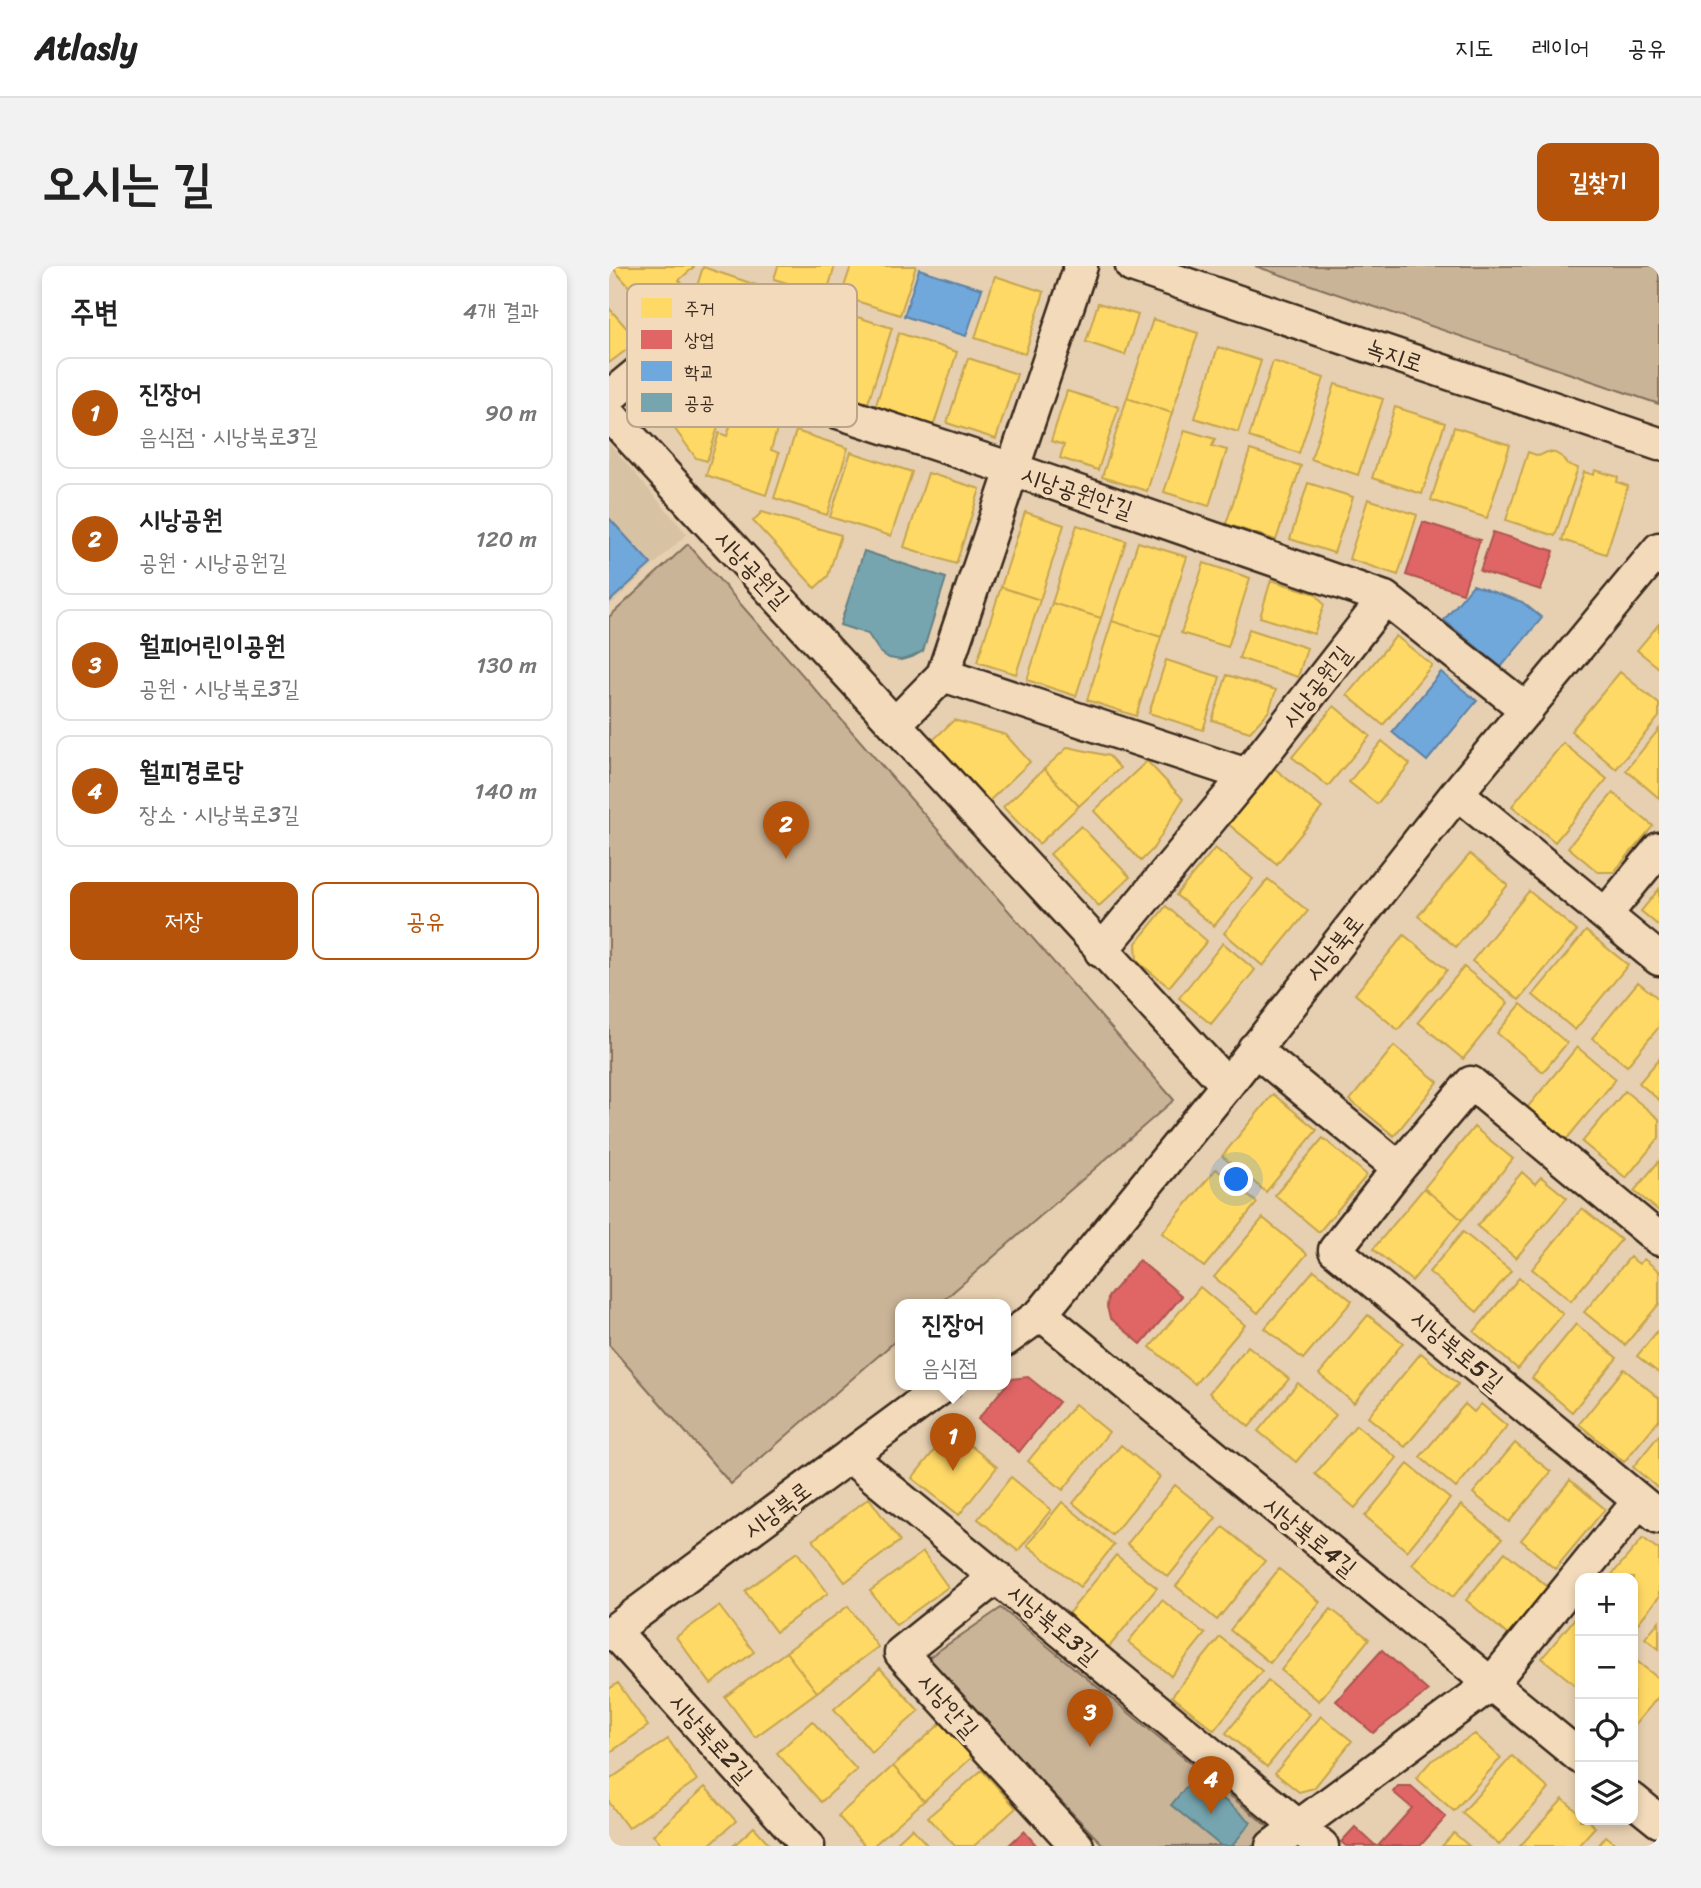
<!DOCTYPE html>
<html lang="ko">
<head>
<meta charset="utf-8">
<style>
	:root { --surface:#fff; --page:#f2f2f2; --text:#222; --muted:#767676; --line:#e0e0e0; --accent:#b45309 }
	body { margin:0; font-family:Sriracha,"Poor Story",sans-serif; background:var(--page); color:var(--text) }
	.controls { position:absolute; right:21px; bottom:21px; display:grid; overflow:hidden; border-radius:14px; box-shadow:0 4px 10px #0003 }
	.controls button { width:63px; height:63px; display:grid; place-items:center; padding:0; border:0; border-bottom:2px solid var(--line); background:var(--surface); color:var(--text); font:35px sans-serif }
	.you { position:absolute; left:628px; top:914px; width:24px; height:24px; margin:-18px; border:5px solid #fff; border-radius:50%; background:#1a73e8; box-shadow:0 0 0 10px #1a73e833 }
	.badge { display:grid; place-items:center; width:46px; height:46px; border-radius:50%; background:var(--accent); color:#fff; font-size:23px; font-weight:700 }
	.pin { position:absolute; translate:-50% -58px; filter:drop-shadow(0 2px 4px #0008) }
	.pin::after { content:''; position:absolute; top:37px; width:24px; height:21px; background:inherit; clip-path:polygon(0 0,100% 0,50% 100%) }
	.popup { position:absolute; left:286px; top:1033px; width:116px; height:91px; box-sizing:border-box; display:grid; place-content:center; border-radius:14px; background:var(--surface); filter:drop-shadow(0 2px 5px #0005); font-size:23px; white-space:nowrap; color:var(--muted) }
	.popup b { font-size:26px; color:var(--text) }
	.popup::after { content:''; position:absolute; left:50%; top:100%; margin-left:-14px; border:14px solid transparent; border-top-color:var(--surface) }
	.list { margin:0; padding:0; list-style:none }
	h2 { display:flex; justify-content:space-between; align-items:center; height:91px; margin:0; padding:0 28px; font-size:30px }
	h2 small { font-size:23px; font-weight:400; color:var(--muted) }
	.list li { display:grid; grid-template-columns:46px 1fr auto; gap:21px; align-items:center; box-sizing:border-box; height:112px; margin:0 14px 14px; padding:0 14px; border:2px solid var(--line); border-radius:14px }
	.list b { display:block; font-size:26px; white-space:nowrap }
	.list p { margin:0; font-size:23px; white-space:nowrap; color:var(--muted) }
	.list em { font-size:23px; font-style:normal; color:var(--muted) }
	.actions { display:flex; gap:14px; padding:21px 28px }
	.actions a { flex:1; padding:16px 0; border:2px solid var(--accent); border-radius:14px; text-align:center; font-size:24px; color:var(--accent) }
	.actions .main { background:var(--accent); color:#fff }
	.icon { flex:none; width:38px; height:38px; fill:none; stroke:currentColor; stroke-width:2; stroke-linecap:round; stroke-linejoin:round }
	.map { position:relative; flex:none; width:1050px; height:1580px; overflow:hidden; border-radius:14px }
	header { display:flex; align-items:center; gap:42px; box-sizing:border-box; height:98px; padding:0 35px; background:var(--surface); border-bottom:2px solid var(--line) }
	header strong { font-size:33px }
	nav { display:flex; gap:38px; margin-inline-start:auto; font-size:24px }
	.intro { display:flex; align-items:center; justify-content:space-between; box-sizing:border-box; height:168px; padding:0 42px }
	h1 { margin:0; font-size:49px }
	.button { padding:18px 32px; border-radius:14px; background:var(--accent); color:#fff; font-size:24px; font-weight:700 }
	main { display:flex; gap:42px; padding:0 42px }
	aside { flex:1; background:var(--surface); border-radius:14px; box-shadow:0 4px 10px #0003 }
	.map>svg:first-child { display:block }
	.built { fill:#d8c2a4 }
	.green { fill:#cab498; stroke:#826f5b; stroke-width:2 }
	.homes { fill:#ffd966; stroke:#c4a450; stroke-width:2 }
	.shops { fill:#e06666; stroke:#ae5450; stroke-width:2 }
	.schools { fill:#6fa8dc; stroke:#5f82a3; stroke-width:2 }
	.public { fill:#76a5af; stroke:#648084; stroke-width:2 }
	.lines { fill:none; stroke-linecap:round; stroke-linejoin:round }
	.minor-casing { stroke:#3b2a1e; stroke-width:37 }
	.minor { stroke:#f2daba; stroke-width:32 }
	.labels { text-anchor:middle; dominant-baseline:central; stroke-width:7; stroke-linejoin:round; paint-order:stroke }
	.street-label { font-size:24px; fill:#3b2a1e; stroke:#f2daba }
	.key { fill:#f2daba; stroke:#bba58b; stroke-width:2 }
	.key-label { font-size:19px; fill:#3b2a1e }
</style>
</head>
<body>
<header>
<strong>Atlasly</strong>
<nav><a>지도</a><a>레이어</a><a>공유</a></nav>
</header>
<div class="intro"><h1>오시는 길</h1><a class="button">길찾기</a></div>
<main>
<aside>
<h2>주변<small>4개 결과</small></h2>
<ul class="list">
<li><span class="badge">1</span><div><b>진장어</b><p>음식점 · 시낭북로3길</p></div><em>90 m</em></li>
<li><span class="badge">2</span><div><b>시낭공원</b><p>공원 · 시낭공원길</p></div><em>120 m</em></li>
<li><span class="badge">3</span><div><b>월피어린이공원</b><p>공원 · 시낭북로3길</p></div><em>130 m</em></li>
<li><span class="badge">4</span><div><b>월피경로당</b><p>장소 · 시낭북로3길</p></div><em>140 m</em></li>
</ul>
<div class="actions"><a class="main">저장</a><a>공유</a></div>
</aside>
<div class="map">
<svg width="1050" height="1580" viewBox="0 0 1050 1580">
	<rect width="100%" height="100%" fill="#e7d0b1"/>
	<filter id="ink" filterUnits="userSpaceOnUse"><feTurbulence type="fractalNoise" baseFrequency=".0143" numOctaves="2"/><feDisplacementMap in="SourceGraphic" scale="14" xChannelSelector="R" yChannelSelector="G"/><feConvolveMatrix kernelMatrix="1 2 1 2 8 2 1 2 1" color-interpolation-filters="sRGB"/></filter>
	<g filter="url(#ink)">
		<path class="built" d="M 0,177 L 78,268 L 0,340 Z"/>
		<path class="green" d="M 646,0 L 1050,0 L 1050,138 Z
			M 79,278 L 565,834 L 329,1039 L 292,1039 L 291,1071 L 122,1218 L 0,1079 L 0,351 Z
			M 392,1342 L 668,1568 L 651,1580 L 495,1580 L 316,1394 Z"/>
		<path class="homes" d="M 2,0 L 84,0 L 85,1 L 70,14 L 81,27 L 49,54 Z
			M 169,0 L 226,0 L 217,29 L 165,13 Z
			M 242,0 L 307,0 L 291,49 L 232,30 Z
			M 94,1 L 150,20 L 129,84 L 91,72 L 94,64 L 76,58 Z
			M 386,10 L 435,26 L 416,88 L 366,72 Z
			M 157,22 L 214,40 L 193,106 L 136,88 Z
			M 489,37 L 529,49 L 516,89 L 477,76 Z
			M 0,42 L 29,75 L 0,97 Z
			M 223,43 L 283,62 L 259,137 L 199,117 Z
			M 544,53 L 589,67 L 563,147 L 518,132 Z
			M 290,67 L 348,86 L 324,161 L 266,142 Z
			M 609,81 L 652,95 L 629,166 L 586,152 Z
			M 359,92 L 408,108 L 387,173 L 338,157 Z
			M 664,95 L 715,112 L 690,187 L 640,171 Z
			M 59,110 L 73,112 L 120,127 L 98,195 L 87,192 L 44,133 L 49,119 Z
			M 726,118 L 774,133 L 749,209 L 702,193 Z
			M 458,125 L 510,141 L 489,204 L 451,192 L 455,179 L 442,175 Z
			M 518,132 L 563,147 L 538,225 L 493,211 Z
			M 128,140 L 171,153 L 162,184 L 170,187 L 157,229 L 97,209 L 110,167 L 118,170 Z
			M 786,141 L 836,157 L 813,228 L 763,212 Z
			M 845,161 L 901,179 L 878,252 L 822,234 Z
			M 576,164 L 606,173 L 603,180 L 618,184 L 600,240 L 555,226 Z
			M 187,165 L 239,182 L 218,249 L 165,232 Z
			M 641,184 L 692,200 L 667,274 L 617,258 Z
			M 242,186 L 303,206 L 282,270 L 221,251 Z
			M 919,186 L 930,190 L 938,186 L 946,187 L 953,191 L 958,198 L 969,202 L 946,270 L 897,254 Z
			M 986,204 L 1009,211 L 1008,216 L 1019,220 L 997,288 L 953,274 L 975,206 L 985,209 Z
			M 319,207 L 371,223 L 347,298 L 295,281 Z
			M 699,217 L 744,231 L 725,287 L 681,273 Z
			M 759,233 L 808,249 L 789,309 L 740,293 Z
			M 153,246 L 232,269 L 219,310 L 206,322 L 144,255 Z
			M 416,246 L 455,259 L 431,334 L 392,321 Z
			M 468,259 L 517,275 L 492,352 L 443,337 Z
			M 529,276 L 578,291 L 552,371 L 503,355 Z
			M 595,297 L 641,312 L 619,381 L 572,367 Z
			M 662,314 L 707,328 L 715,339 L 705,368 L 651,351 Z
			M 392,321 L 431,334 L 407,408 L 368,396 Z
			M 443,337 L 492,352 L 467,430 L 418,414 Z
			M 503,355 L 552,371 L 527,450 L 478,434 Z
			M 1050,358 L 1050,402 L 1028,384 Z
			M 640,363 L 698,382 L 689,411 L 630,392 Z
			M 787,370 L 823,399 L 774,459 L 738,429 Z
			M 557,394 L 611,411 L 594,464 L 540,447 Z
			M 1011,406 L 1050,438 L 1050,451 L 1007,503 L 962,465 Z
			M 618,409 L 667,424 L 660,445 L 641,466 L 603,454 Z
			M 725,440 L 761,470 L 719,520 L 683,491 Z
			M 345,454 L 397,469 L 421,496 L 378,537 L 321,477 Z
			M 1050,463 L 1050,532 L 1017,504 Z
			M 773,475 L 801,498 L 768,538 L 740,516 Z
			M 954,477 L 998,513 L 946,576 L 903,540 Z
			M 459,481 L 500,490 L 511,502 L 470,540 L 435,503 Z
			M 538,495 L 574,533 L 544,583 L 532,595 L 485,545 Z
			M 664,501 L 713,542 L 668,598 L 618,557 Z
			M 435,503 L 470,540 L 430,578 L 394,541 Z
			M 1004,527 L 1044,560 L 1005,606 L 989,606 L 959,581 Z
			M 472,560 L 521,611 L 490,640 L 441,588 Z
			M 606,582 L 644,613 L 605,660 L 567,629 Z
			M 861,588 L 899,619 L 847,681 L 809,650 Z
			M 659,613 L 699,645 L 654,700 L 615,667 Z
			M 1050,623 L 1050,660 L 1032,645 Z
			M 920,625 L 968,665 L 910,734 L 863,695 Z
			M 557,640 L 598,675 L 560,721 L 528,695 L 527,677 Z
			M 977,665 L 1019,699 L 966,764 L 924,729 Z
			M 795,669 L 838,704 L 789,764 L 746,728 Z
			M 614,677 L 646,704 L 602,758 L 570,732 Z
			M 855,701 L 899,737 L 854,793 L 809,756 Z
			M 1029,716 L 1050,733 L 1050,761 L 1018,800 L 983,772 Z
			M 912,738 L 958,777 L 934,806 L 888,767 Z
			M 785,780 L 829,816 L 785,870 L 741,834 Z
			M 968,781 L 1007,813 L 956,875 L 917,843 Z
			M 1050,793 L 1050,834 L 1030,817 Z
			M 1016,825 L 1050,853 L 1050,872 L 1017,912 L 973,876 Z
			M 664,828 L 708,864 L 657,926 L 613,890 Z
			M 865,861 L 904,893 L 853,954 L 815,922 Z
			M 714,872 L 758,909 L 710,966 L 666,929 Z
			M 1050,895 L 1050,945 L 1025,925 Z
			M 607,903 L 648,937 L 595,1001 L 553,967 Z
			M 913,906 L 926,918 L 932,911 L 958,932 L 907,992 L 868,960 Z
			M 815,922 L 853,954 L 803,1015 L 764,983 Z
			M 973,942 L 1012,974 L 962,1035 L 923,1003 Z
			M 654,952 L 698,988 L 649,1047 L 605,1011 Z
			M 854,966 L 902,1005 L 868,1046 L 820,1006 Z
			M 1021,991 L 1030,998 L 1035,993 L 1050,1005 L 1050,1038 L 1016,1079 L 975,1046 Z
			M 705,1004 L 743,1035 L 694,1093 L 656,1062 Z
			M 910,1012 L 954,1048 L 909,1103 L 865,1066 Z
			M 591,1021 L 636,1059 L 586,1118 L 541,1081 Z
			M 759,1049 L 794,1077 L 745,1137 L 710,1108 Z
			M 967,1058 L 1008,1092 L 963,1146 L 923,1112 Z
			M 1050,1063 L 1050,1107 L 1028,1090 Z
			M 639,1080 L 680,1113 L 640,1161 L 600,1127 Z
			M 812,1087 L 849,1118 L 796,1181 L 759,1151 Z
			M 1015,1103 L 1050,1132 L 1050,1154 L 1015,1196 L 970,1158 Z
			M 689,1117 L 727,1149 L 687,1196 L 649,1165 Z
			M 466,1138 L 500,1166 L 454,1224 L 419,1195 Z
			M 856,1138 L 865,1146 L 872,1138 L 898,1160 L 847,1222 L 811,1191 Z
			M 747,1159 L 788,1192 L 746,1242 L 706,1208 Z
			M 342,1164 L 388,1201 L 350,1249 L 303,1212 Z
			M 1050,1169 L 1050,1223 L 1024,1201 Z
			M 906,1177 L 942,1206 L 900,1256 L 864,1227 Z
			M 512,1179 L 551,1211 L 503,1269 L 464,1237 Z
			M 799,1198 L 841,1233 L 798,1285 L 756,1250 Z
			M 402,1211 L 442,1244 L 409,1285 L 369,1253 Z
			M 961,1214 L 996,1243 L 946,1303 L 912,1274 Z
			M 566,1219 L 607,1252 L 559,1311 L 518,1278 Z
			M 260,1232 L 291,1275 L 236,1316 L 204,1274 Z
			M 453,1236 L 505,1279 L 471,1321 L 418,1279 Z
			M 852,1239 L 893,1273 L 844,1331 L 803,1298 Z
			M 614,1261 L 656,1295 L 608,1354 L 567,1320 Z
			M 1034,1272 L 1050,1284 L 1050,1331 L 1025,1362 L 1024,1312 L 1000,1312 Z
			M 188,1286 L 219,1327 L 167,1366 L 136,1325 Z
			M 314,1286 L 339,1321 L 287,1359 L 261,1325 Z
			M 896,1286 L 939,1321 L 899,1369 L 857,1334 Z
			M 507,1289 L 548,1322 L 500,1381 L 459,1348 Z
			M 670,1303 L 711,1336 L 661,1397 L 621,1364 Z
			M 553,1334 L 596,1368 L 562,1410 L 519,1376 Z
			M 110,1340 L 145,1386 L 102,1418 L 67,1371 Z
			M 239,1340 L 269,1381 L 208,1426 L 177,1386 Z
			M 722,1343 L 760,1373 L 710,1435 L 672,1404 Z
			M 971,1346 L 971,1423 L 933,1392 Z
			M 1050,1355 L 1050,1383 L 1036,1372 Z
			M 611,1371 L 653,1405 L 605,1464 L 563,1430 Z
			M 177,1386 L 208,1426 L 146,1471 L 116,1431 Z
			M 1024,1392 L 1050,1413 L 1050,1430 L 1024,1461 Z
			M 271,1402 L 310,1445 L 263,1487 L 225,1443 Z
			M 659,1415 L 701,1448 L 658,1501 L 617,1467 Z
			M 9,1417 L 39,1460 L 0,1487 L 0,1423 Z
			M 712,1450 L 743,1475 L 705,1522 L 690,1526 L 666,1507 Z
			M 339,1451 L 370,1485 L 315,1535 L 284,1500 Z
			M 203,1455 L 248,1504 L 212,1536 L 168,1487 Z
			M 866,1468 L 892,1492 L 845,1545 L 807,1512 L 822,1495 Z
			M 59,1473 L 88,1514 L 19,1562 L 0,1536 L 0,1514 Z
			M 903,1490 L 940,1523 L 890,1579 L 853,1547 Z
			M 284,1500 L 315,1535 L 264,1580 L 256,1580 L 229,1550 Z
			M 373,1504 L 407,1542 L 365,1580 L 346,1580 L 319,1551 Z
			M 96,1521 L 127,1555 L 99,1580 L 54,1580 L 44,1569 Z
			M 954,1533 L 971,1548 L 971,1554 L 978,1554 L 986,1561 L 969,1580 L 911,1580 Z
			M 145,1561 L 162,1580 L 124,1580 Z
			M 303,1562 L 319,1580 L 284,1580 Z
			M 845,1567 L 860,1580 L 833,1580 Z
			M 997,1570 L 1009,1580 L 989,1580 Z"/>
		<path class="shops" d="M 814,256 L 871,274 L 854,327 L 797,309 Z
			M 884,266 L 945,285 L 932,324 L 871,305 Z
			M 530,994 L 573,1030 L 532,1078 L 501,1052 L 498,1041 L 499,1031 Z
			M 419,1111 L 450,1136 L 410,1186 L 369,1153 L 402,1113 Z
			M 773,1384 L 819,1425 L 764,1467 L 727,1435 Z
			M 789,1520 L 802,1520 L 837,1551 L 811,1580 L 769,1580 L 803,1542 L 784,1526 Z
			M 746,1561 L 767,1580 L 737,1580 L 732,1576 Z
			M 415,1565 L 428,1580 L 399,1580 Z"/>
		<path class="schools" d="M 310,3 L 373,23 L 357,70 L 295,50 Z
			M 0,252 L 42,298 L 0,336 Z
			M 864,319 L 913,336 L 933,352 L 892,401 L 835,354 Z
			M 832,406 L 868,435 L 818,495 L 783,466 Z"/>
		<path class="public" d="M 255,285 L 337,312 L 314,385 L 303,391 L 292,394 L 280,392 L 271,386 L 259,368 L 231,359 Z
			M 586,1510 L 642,1556 L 623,1580 L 612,1580 L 562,1539 Z"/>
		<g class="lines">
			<defs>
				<path id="minor" d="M 523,0 L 1050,178
					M 0,131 L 52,88 L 403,203 L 776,332 L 918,444
					M 0,148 L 618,819
					M 334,409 L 472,0
					M 286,458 L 334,409 L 638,509
					M 848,527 L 1050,693
					M 997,648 L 1050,583
					M 492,685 L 638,509 L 776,332
					M 645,783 L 790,902
					M 1050,973 L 862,817 L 790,902 L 726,984 L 1050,1251
					M 432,1048 L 971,1491
					M 396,1074 L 432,1048 L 618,819 L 848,527 L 1050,283
					M 240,1190 L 713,1580
					M 387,1311 L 292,1387 L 468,1580
					M 5,1365 L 199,1580
					M 0,1368 L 336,1119
					M 1024,1534 L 1050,1555
					M 663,1580 L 882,1418 L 1030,1235"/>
			</defs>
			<use href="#minor" class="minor-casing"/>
			<use href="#minor" class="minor"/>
		</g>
	</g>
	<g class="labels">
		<g class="street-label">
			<text transform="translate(786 89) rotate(19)">녹지로</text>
			<text transform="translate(468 226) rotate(19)">시낭공원안길</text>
			<text transform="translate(143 303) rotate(47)">시낭공원길</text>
			<text transform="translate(707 421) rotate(-52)">시낭공원길</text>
			<text transform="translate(725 682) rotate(-51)">시낭북로</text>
			<text transform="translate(848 1084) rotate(40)">시낭북로5길</text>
			<text transform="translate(168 1244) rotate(-37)">시낭북로</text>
			<text transform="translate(701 1270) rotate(39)">시낭북로4길</text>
			<text transform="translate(444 1358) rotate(40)">시낭북로3길</text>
			<text transform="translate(339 1439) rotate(48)">시낭안길</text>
			<text transform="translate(102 1472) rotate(48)">시낭북로2길</text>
		</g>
	</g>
	<rect x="18" y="18" width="230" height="143" rx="10" class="key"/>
	<rect x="32" y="32" width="31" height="20" fill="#ffd966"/>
	<rect x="32" y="64" width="31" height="19" fill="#e06666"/>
	<rect x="32" y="95" width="31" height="20" fill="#6fa8dc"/>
	<rect x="32" y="127" width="31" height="19" fill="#76a5af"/>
	<g class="key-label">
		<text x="75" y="49">주거</text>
		<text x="75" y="80">상업</text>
		<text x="75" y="112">학교</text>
		<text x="75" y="143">공공</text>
	</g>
</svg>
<div class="controls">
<button>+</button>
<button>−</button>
<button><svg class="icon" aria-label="locate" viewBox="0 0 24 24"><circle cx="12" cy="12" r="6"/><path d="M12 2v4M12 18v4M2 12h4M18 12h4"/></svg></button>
<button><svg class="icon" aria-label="layers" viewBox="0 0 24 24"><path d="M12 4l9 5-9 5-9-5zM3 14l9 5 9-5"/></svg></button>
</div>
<div class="you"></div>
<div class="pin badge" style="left:344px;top:1205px">1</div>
<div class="popup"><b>진장어</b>음식점</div>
<div class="pin badge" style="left:177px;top:593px">2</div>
<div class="pin badge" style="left:481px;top:1481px">3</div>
<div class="pin badge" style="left:602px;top:1548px">4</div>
</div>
</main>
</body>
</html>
